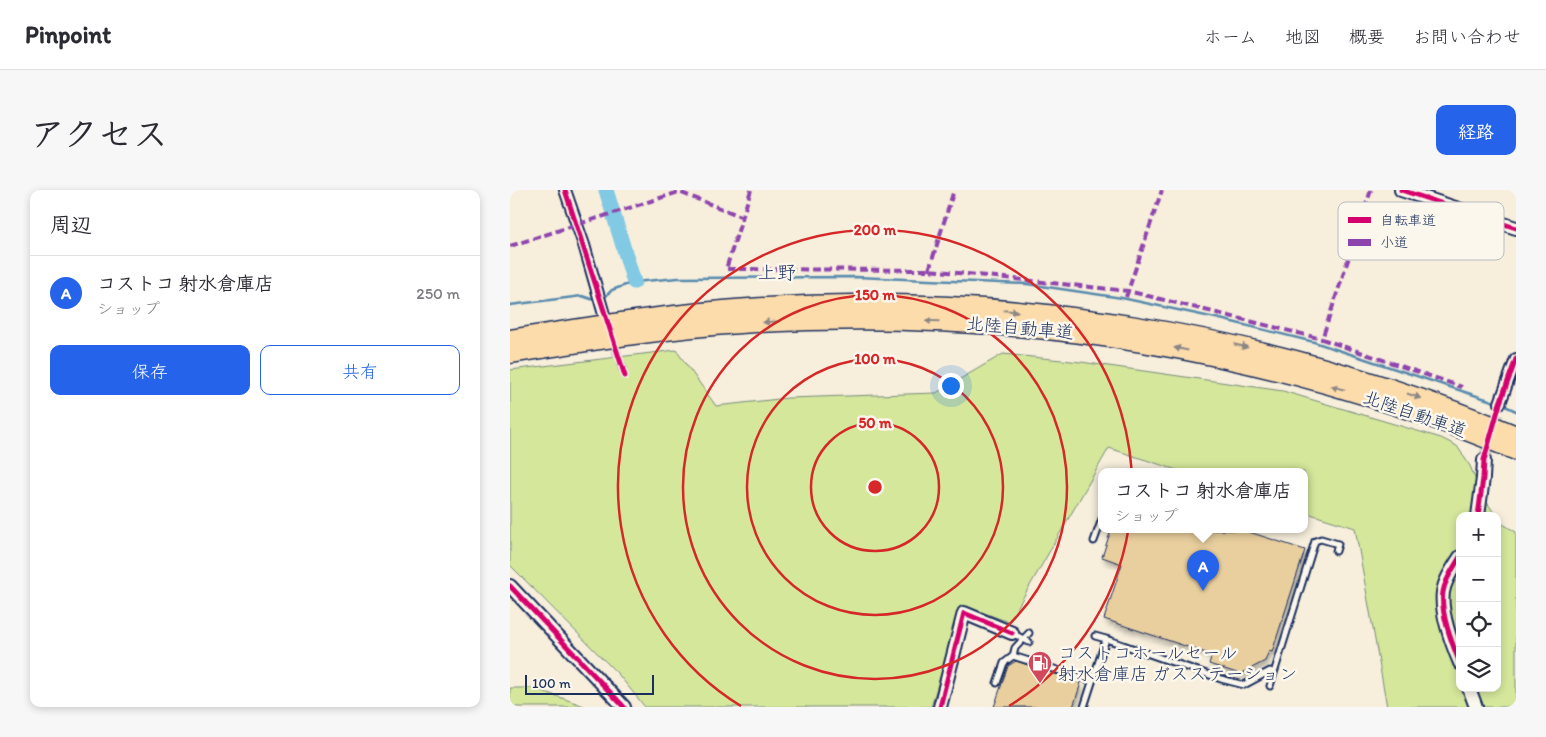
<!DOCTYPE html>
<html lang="ja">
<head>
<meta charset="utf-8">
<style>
	:root { --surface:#fff; --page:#f7f7f7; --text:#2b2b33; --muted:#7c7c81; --line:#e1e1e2; --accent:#2563eb }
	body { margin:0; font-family:Itim,"Klee One",sans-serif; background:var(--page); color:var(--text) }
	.controls { position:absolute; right:15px; bottom:15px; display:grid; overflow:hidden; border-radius:10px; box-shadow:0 2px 8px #0003 }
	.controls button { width:45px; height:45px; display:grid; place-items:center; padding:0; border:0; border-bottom:1px solid var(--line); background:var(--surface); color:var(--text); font:25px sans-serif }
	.scale { position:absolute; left:15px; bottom:12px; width:129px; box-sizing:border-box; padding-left:5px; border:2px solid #1b2f5e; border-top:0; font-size:14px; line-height:18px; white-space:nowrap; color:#1b2f5e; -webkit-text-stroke:4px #fbf7ec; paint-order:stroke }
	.you { position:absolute; left:440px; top:195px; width:18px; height:18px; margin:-12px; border:4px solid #fff; border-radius:50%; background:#1a73e8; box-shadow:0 0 0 8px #1a73e833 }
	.badge { display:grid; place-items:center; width:32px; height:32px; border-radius:50%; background:var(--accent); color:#fff; font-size:16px; font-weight:700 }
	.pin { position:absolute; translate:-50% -41px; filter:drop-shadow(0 1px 2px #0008) }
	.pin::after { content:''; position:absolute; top:26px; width:18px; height:15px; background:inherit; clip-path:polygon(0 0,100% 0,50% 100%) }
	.popup { position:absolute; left:588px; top:278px; width:210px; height:65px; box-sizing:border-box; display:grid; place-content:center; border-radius:10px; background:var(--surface); filter:drop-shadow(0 1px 4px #0005); font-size:16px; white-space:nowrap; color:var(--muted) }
	.popup b { font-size:19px; color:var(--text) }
	.popup::after { content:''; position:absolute; left:50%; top:100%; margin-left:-10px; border:10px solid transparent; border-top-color:var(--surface) }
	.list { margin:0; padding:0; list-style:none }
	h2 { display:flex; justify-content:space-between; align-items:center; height:65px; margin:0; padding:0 20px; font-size:21px }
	h2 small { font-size:16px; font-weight:400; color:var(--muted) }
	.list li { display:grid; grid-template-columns:32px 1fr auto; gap:15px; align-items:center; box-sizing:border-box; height:75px; padding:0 20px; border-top:1px solid var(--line) }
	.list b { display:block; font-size:19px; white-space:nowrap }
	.list p { margin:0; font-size:16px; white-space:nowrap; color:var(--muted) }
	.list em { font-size:16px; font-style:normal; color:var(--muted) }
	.actions { display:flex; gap:10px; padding:15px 20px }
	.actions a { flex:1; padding:11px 0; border:1px solid var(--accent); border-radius:10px; text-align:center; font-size:18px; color:var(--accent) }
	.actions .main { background:var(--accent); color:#fff }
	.icon { flex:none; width:28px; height:28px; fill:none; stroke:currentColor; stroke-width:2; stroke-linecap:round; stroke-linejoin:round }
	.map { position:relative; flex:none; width:1006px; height:517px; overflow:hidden; border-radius:10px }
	header { display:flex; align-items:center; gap:30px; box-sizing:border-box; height:70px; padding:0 25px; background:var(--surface); border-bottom:1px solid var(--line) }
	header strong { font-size:24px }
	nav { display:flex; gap:28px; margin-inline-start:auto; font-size:18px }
	.intro { display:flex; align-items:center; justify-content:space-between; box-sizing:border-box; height:120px; padding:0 30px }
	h1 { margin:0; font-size:35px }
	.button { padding:12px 22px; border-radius:10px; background:var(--accent); color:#fff; font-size:18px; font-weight:700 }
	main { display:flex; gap:30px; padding:0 30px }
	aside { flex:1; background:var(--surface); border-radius:10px; box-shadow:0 2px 8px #0003 }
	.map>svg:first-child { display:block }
	.green { fill:#d4e79b; stroke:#788b7c }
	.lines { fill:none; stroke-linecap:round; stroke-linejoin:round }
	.stream { stroke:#598bae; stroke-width:2.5 }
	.river { stroke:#82c9e3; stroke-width:15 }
	.building { fill:#e9cf9e; stroke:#1b2f5e; filter:url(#shadow) }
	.minor-tunnel { stroke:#cbc9c3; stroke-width:10; stroke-dasharray:10 5; stroke-linecap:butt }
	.tertiary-tunnel { stroke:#cbc9c3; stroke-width:12; stroke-dasharray:12 6; stroke-linecap:butt }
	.service-casing { stroke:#1b2f5e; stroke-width:9 }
	.minor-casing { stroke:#1b2f5e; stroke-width:14 }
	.tertiary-casing { stroke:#1b2f5e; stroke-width:16 }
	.motorway-casing { stroke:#1b2f5e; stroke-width:21 }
	.service { stroke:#fbf7ec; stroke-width:5 }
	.minor { stroke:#fbf7ec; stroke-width:10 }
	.tertiary { stroke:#fbf7ec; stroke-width:12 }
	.motorway { stroke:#fddcac; stroke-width:18 }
	.quiet { stroke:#8e44ad; stroke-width:4; stroke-dasharray:8 4; stroke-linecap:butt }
	.cycleway-casing { stroke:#fbf7ec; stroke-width:8 }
	.cycleway { stroke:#d6006c; stroke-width:5 }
	.oneway { fill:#8c8685 }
	.ring { fill:none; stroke:#d62828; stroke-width:2.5 }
	.labels { text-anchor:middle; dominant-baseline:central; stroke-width:5; stroke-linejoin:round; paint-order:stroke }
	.street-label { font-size:18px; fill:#1b2f5e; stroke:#fbf7ec }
	.poi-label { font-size:18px; fill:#1b2f5e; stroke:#fbf7ec; text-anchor:start }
	.neighbourhood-label { font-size:19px; fill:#1b2f5e; stroke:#fbf7ec }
	.key { fill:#fbf7ec; stroke:#b8bbc1; stroke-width:1 }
	.key-label { font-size:14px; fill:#1b2f5e }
	.centre { fill:#d62828; stroke:#fbf7ec; stroke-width:2.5 }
	.ring-label { font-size:15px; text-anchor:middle; font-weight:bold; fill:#d62828; stroke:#fbf7ec; stroke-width:5; stroke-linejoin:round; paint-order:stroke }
</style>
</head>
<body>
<header>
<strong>Pinpoint</strong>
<nav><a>ホーム</a><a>地図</a><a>概要</a><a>お問い合わせ</a></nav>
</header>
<div class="intro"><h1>アクセス</h1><a class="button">経路</a></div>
<main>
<aside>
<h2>周辺<small></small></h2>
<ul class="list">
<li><span class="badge">A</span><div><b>コストコ 射水倉庫店</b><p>ショップ</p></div><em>250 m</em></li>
</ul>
<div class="actions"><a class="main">保存</a><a>共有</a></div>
</aside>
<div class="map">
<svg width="1006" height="517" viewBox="0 0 1006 517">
	<defs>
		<filter id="shadow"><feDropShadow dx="2.5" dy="4.5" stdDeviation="2.5" flood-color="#0004"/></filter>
	</defs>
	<rect width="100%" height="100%" fill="#f7efdc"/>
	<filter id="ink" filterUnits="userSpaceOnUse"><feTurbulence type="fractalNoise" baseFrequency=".02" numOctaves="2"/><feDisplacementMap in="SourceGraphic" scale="10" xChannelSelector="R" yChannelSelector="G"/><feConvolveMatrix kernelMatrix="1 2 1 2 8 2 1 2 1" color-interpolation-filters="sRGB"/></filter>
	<g filter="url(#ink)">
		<path class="green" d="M 166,160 L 206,216 L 278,208 L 426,203 L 493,164 L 571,172 L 773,201 L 931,248 L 947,256 L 960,276 L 971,303 L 986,326 L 950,326 L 950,498 L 987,498 L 987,328 L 991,333 L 1006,342 L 1006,517 L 877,517 L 845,338 L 794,322 L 794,282 L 673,282 L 599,258 L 499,432 L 452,415 L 421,517 L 135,517 L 108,484 L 0,375 L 0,180 Z
			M 0,498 L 24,498 L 77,517 L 0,517 Z"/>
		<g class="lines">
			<path class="stream" d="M 92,110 L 102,100 L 124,92 L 168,88 L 346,87 L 517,94 L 612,108 L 710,129 L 804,152 L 988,213
				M 0,115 L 72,106 L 87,111
				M 993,215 L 1006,221"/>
			<path class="river" d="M 96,0 L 124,92"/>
		</g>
		<path class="building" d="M 601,340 L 733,340 L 795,360 L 762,462 L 759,461 L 755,471 L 730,484 L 699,474 L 702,465 L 594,429 L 612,374 L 592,367 Z
			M 506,471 L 569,492 L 570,496 L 563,517 L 484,517 L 498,476 Z"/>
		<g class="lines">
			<path class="minor-tunnel" d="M 100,143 L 115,186"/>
			<path class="tertiary-tunnel" d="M 974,270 L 990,213"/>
			<defs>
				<path id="service" d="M 584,351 L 592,329
					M 502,443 L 519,452
					M 519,443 L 505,458 L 503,466 L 582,491
					M 585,446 L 596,449
					M 487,493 L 494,473 L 503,466
					M 760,496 L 805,351 L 811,349 L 828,354 L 826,361
					M 574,517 L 596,449 L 711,489 L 734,495 L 760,481 L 764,483"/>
				<path id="minor" d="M 55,0 L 74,55 L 95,128
					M 990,213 L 1006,169"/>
				<path id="tertiary" d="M 891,0 L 1006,38
					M 968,326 L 973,288 L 974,270
					M 950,367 C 944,377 935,389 933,402 C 930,423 942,454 950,473
					M 0,396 L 114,517
					M 959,498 L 966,517
					M 430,517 L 454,423 L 502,443"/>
				<path id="motorway" d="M 0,149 C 75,137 149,125 225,119 C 490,98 761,142 1006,245
					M 0,164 C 76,152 153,139 230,134 C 497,117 759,157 1006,261"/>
			</defs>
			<use href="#service" class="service-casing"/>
			<use href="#minor" class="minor-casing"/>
			<use href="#tertiary" class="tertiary-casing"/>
			<use href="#motorway" class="motorway-casing"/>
			<use href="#service" class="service"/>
			<use href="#minor" class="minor"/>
			<use href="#tertiary" class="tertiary"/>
			<use href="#motorway" class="motorway"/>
			<path class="quiet" d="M 241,0 L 216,79 L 419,80 L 618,101 L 812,149
				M 861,0 L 812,149 L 952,197
				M 0,56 L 169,2 L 233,27
				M 419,80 L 444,0
				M 616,107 L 652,0"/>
			<defs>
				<path id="cycleway" d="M 55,0 L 115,186
					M 891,0 L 1006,38
					M 968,326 L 973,288 L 974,270 L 990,213 L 1006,169
					M 950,367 C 944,377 935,389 933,402 C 930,423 942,454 950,473
					M 0,396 L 114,517
					M 430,517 L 454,423 L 502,443"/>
			</defs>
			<use href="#cycleway" class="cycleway-casing"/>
			<use href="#cycleway" class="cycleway"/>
		</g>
		<defs><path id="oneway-solid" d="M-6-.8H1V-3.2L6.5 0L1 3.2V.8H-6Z" transform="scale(1.25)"/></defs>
		<g class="oneway">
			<use href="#oneway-solid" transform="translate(501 121) rotate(5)"/>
			<use href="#oneway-solid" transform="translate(422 131) rotate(-178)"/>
			<use href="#oneway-solid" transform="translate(260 132) rotate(177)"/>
			<use href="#oneway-solid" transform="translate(731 156) rotate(13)"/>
			<use href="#oneway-solid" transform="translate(671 159) rotate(-169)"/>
			<use href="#oneway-solid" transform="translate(828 198) rotate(-164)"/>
			<use href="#oneway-solid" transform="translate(904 206) rotate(19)"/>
		</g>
	</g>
	<g class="ring">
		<circle cx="365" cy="297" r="64"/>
		<circle cx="365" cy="297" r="128"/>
		<circle cx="365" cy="297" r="192"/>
		<path d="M231 516A257 257 0 1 1 499 516"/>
	</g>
	<defs>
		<symbol id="fuel-pin" viewBox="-11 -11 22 30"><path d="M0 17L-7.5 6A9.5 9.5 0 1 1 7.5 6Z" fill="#d1495b" stroke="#fbf7ec"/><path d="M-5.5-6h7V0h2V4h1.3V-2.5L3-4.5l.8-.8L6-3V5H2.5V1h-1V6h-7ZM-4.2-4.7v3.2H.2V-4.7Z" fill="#fff"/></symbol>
	</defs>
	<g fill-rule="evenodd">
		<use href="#fuel-pin" x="516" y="459" width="28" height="38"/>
	</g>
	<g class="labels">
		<g class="street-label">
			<text transform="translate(510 138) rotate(5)">北陸自動車道</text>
			<text transform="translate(905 224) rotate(19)">北陸自動車道</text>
		</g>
		<g class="poi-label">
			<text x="548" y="463">コストコホールセール<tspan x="548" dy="21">射水倉庫店 ガスステーション</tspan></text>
		</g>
		<g class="neighbourhood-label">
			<text x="267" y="82">上野</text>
		</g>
	</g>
	<rect x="828" y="12" width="166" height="58" rx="8" class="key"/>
	<rect x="838" y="27" width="23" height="6" fill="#d6006c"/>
	<rect x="838" y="49" width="23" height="7" fill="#8e44ad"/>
	<g class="key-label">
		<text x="870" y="35">自転車道</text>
		<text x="870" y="57">小道</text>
	</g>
	<circle cx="365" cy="297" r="8" class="centre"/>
	<g class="ring-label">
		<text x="365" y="45">200 m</text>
		<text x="365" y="110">150 m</text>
		<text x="365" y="174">100 m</text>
		<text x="365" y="238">50 m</text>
	</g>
</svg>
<div class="controls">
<button>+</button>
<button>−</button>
<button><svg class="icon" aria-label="locate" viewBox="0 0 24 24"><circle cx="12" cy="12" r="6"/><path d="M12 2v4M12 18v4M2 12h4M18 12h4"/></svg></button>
<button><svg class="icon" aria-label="layers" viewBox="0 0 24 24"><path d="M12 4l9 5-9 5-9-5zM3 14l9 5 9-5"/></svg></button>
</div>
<div class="scale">100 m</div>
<div class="you"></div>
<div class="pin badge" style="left:693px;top:401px">A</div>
<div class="popup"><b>コストコ 射水倉庫店</b>ショップ</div>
</div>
</main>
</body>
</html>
